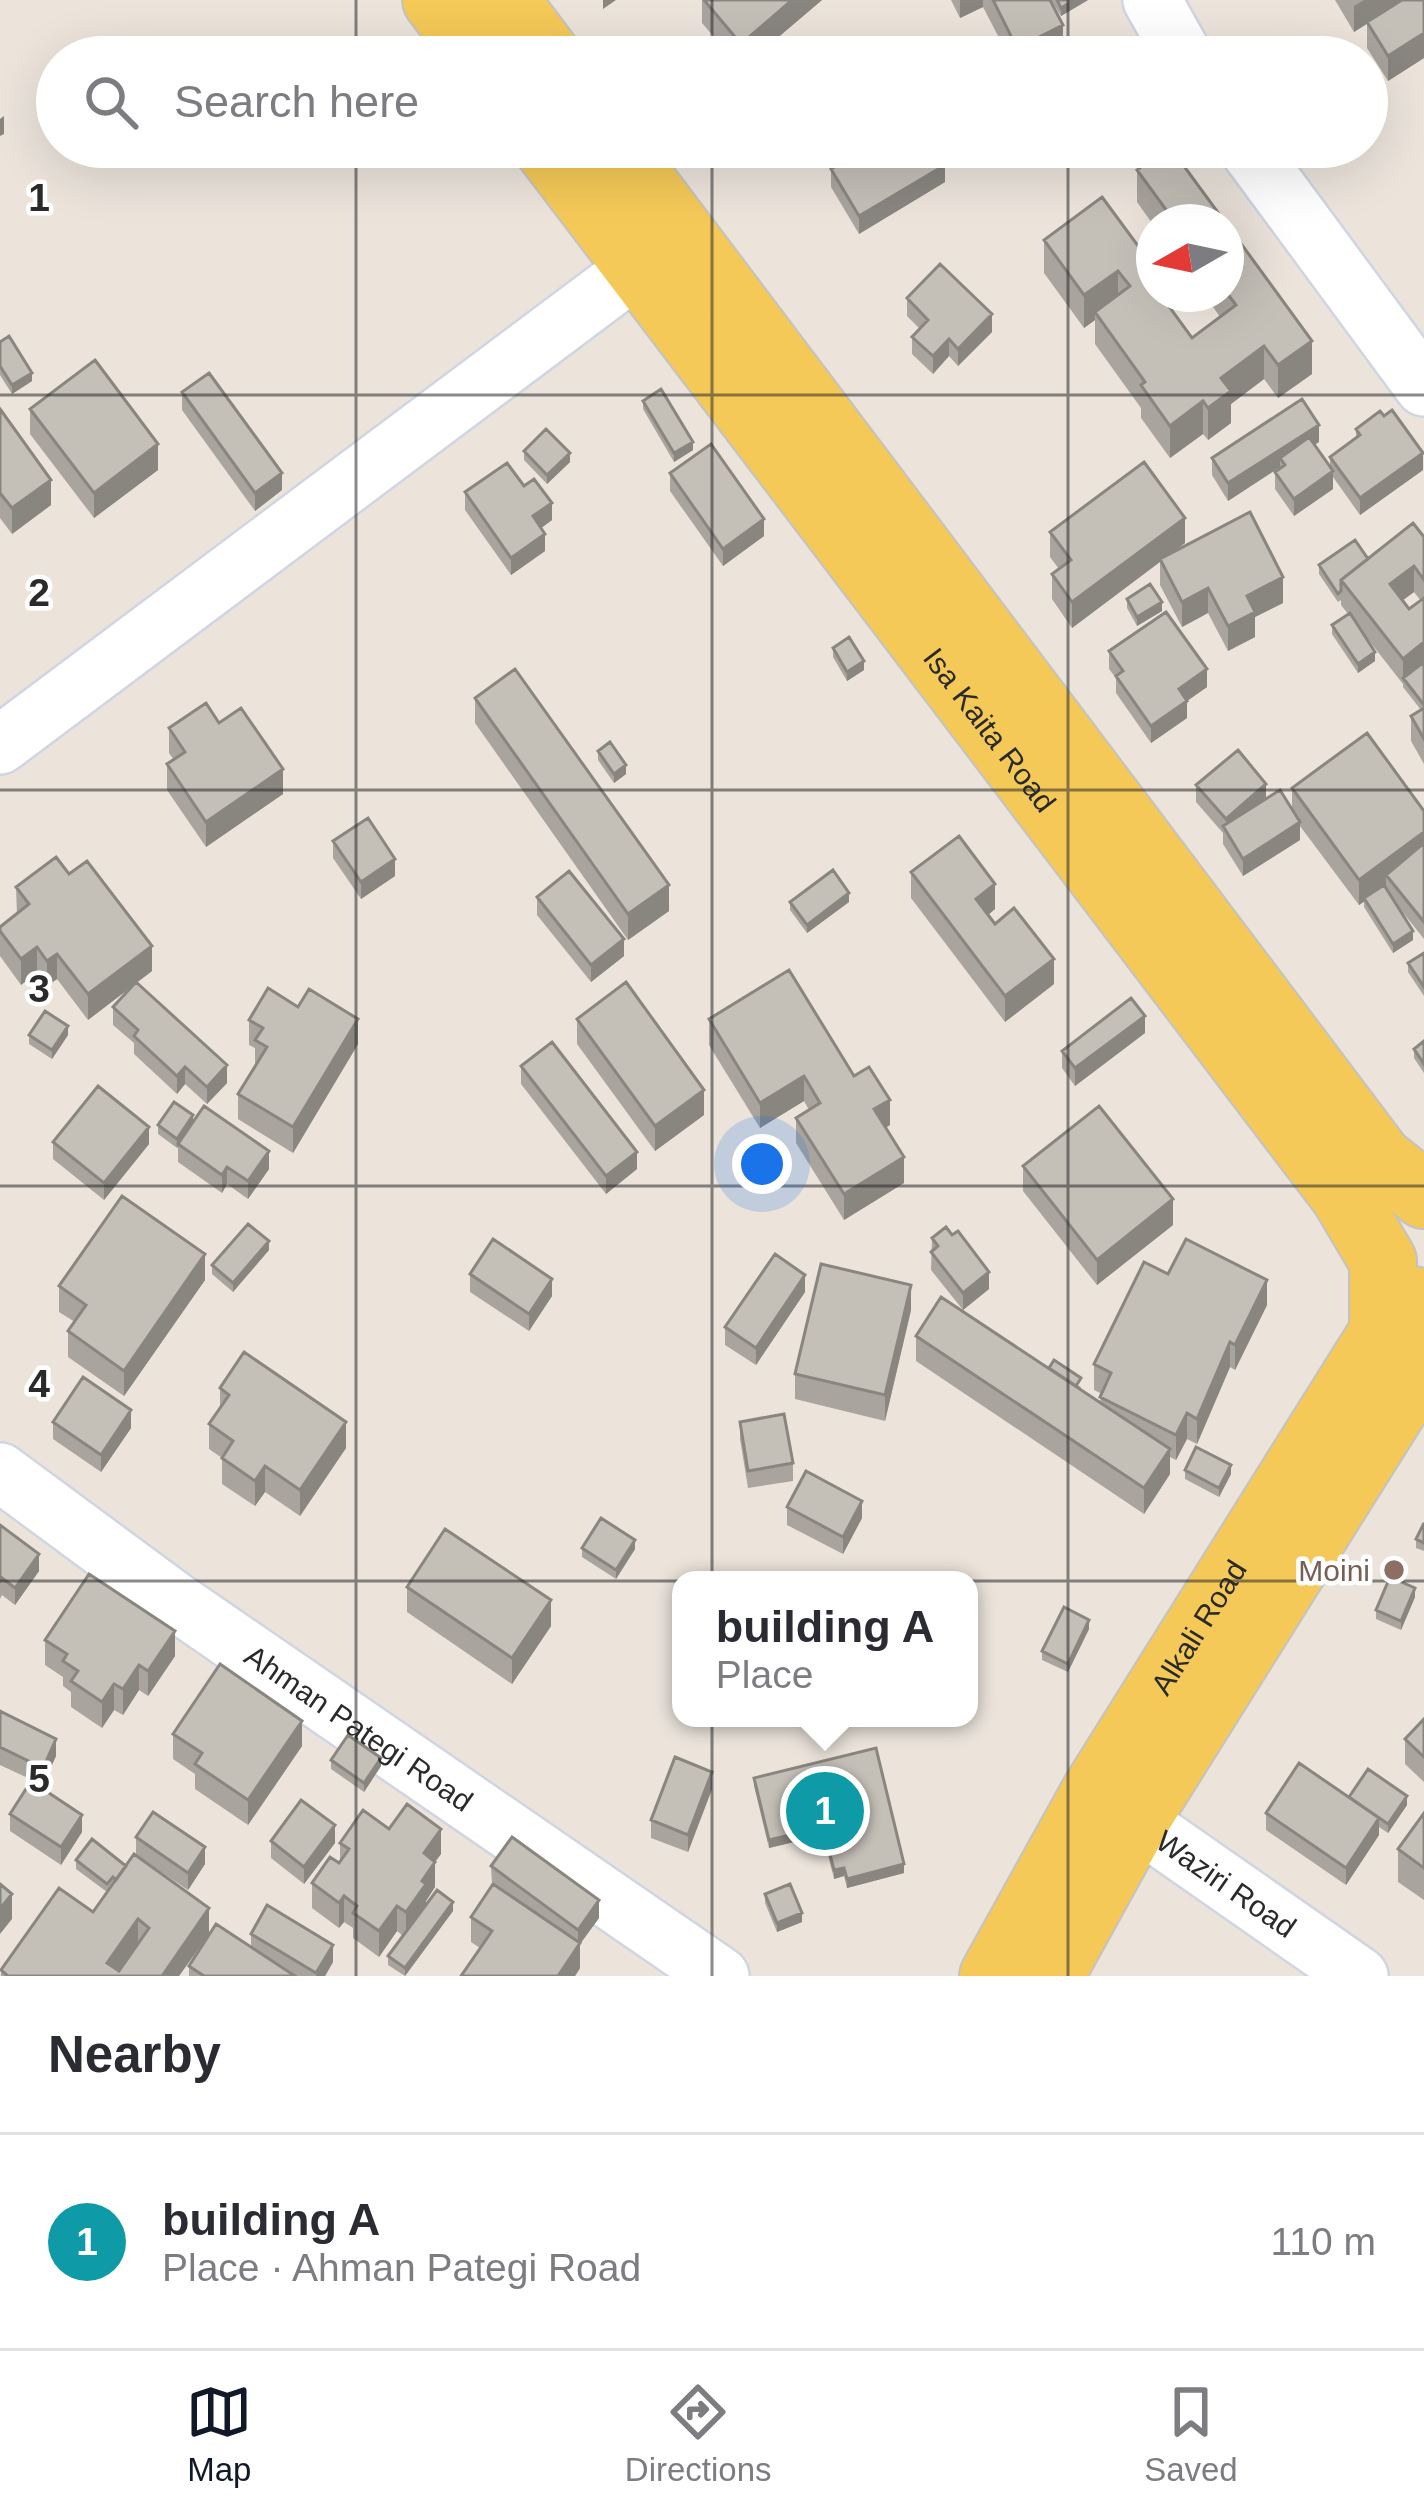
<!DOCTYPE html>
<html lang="en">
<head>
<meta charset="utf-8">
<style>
	:root { --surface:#fff; --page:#f2f2f3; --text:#2b2b33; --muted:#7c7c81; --line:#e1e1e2; --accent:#111827 }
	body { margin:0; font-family:Helvetica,sans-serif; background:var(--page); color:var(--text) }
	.compass { position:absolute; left:1136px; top:204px; width:108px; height:108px; border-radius:50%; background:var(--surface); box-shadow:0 12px 48px #0002; rotate:261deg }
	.you { position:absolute; left:762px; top:1164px; width:42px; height:42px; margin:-30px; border:9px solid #fff; border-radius:50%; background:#1a73e8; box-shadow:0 0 0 18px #1a73e833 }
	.badge { display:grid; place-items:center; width:78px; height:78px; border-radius:50%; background:var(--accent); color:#fff; font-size:39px; font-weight:700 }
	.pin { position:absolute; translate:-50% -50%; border:6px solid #fff; box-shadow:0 3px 12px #0006 }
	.popup { position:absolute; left:672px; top:1571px; width:306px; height:156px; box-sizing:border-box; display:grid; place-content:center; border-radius:24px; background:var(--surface); filter:drop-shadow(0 3px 9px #0005); font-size:39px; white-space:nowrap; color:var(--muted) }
	.popup b { font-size:45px; color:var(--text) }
	.popup::after { content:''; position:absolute; left:50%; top:100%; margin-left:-24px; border:24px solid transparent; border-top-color:var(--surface) }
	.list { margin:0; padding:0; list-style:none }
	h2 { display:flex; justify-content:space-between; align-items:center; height:156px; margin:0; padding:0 48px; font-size:51px }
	h2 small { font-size:39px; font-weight:400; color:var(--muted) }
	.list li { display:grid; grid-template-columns:78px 1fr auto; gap:36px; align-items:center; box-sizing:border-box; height:216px; padding:0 48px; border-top:3px solid var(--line) }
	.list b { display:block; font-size:45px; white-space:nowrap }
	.list p { margin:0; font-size:39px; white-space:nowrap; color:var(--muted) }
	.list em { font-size:39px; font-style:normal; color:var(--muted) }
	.icon { flex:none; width:66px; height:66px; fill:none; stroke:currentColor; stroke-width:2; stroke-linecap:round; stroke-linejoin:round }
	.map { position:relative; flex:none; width:1424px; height:1976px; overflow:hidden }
	.search { position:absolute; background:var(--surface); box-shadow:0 12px 48px #0002; left:36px; right:36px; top:36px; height:132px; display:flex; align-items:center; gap:30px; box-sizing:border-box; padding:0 42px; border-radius:66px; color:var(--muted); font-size:45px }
	.sheet { height:372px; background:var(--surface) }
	nav { display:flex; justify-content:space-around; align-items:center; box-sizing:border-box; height:168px; border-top:3px solid var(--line); background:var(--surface); font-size:33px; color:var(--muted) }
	nav a { display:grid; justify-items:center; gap:6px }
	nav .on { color:var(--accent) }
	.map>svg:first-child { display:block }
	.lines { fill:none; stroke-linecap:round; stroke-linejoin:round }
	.minor-casing { stroke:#d0d5e3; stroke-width:62 }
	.major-casing { stroke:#c3c3c3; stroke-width:70 }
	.minor { stroke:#fff; stroke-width:57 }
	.major { stroke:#f4c958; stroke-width:66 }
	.wall { fill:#a9a49d; fill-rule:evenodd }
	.shaded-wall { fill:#898680 }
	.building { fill:#c4bfb7; stroke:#898680; stroke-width:3; fill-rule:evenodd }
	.grid { fill:none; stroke:#2a2a2a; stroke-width:3; stroke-opacity:0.55 }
	.education-dot { fill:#8d6e63; stroke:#fff; stroke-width:4.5 }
	.labels { text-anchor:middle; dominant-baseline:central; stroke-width:9; stroke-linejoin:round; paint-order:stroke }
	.street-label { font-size:30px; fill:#2a2a2a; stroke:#fff }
	.education-label { font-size:30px; fill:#785e54; stroke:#fff; text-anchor:end }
	.grid-label { font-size:39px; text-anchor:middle; font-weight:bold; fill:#2a2a2a; stroke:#fff; stroke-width:9; stroke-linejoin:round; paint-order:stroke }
</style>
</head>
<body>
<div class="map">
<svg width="1424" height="1976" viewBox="0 0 1424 1976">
	<rect width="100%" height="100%" fill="#ece4db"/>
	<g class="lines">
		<defs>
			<g id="minor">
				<path d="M 1152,0 L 1184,57"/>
				<path d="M 1247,147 L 1424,387"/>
				<path d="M 0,745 L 638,267"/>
				<path id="s1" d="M 0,1472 L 172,1599 L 720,1976"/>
				<path id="s2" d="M 1101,1796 L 1359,1976"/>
			</g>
			<g id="major">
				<path d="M 436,0 L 479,57"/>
				<path d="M 505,0 L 548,57"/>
				<path id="s3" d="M 547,147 L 1344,1195 L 1383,1261 L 1383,1332"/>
				<path d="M 616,147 L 1380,1160 L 1424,1195"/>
				<path id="s4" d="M 993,1976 L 1095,1792 L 1383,1332 L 1413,1300"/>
				<path d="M 1050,1976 L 1137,1818 L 1424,1360"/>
			</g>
		</defs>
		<use href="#minor" class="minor-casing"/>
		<use href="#major" class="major-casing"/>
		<use href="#minor" class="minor"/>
		<use href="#major" class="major"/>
	</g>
	<path class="wall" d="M 702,0 L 822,0 L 755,57 L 731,57 L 702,23 Z
		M 951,0 L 1050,0 L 1063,51 L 1051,57 L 1009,57 L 983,7 L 960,18 Z
		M 1051,0 L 1088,0 L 1061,16 Z
		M 1335,0 L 1424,0 L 1424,58 L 1388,81 L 1367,48 L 1367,24 L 1354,32 Z
		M 831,169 L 945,182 L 859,234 L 831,187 Z
		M 1137,170 L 1225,222 L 1154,222 L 1154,226 L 1137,202 Z
		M 1102,197 L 1154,294 L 1169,294 L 1163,299 L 1192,338 L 1220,317 L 1204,294 L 1226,294 L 1226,223 L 1312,374 L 1278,398 L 1264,379 L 1231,404 L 1231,423 L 1208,440 L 1203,434 L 1170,458 L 1141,418 L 1141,408 L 1095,344 L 1095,320 L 1084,328 L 1044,273 L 1044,240 Z
		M 907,298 L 992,332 L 958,366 L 949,356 L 933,374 L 912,354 L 912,337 L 920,329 L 907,316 Z
		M 0,342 L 32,381 L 12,394 L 0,375 Z
		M 182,392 L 282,490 L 255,511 L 182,410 Z
		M 643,401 L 693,450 L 674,462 L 643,409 Z
		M 0,409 L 51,505 L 12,534 L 0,518 Z
		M 30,409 L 158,470 L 94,518 L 30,434 Z
		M 1356,429 L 1423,470 L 1360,515 L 1333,477 L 1333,489 L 1294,516 L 1275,489 L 1275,472 L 1280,467 L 1228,501 L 1212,475 L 1212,458 L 1319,442 L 1314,445 L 1330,468 L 1330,457 L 1356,439 Z
		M 524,451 L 570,462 L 547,484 L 524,460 Z
		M 670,473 L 764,536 L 723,566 L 670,491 Z
		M 524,486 L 552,520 L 541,528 L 545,551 L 511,575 L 465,510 L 465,492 Z
		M 1050,532 L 1185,543 L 1170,554 L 1283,603 L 1255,617 L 1255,637 L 1228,651 L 1208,613 L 1182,627 L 1160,585 L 1160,562 L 1072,628 L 1052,599 L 1052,574 L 1059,569 L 1050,557 Z
		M 1424,537 L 1424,764 L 1411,741 L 1411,716 L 1421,710 L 1403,687 L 1403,684 L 1363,633 L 1375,661 L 1358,673 L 1332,634 L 1332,625 L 1348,614 L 1341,605 L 1341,600 L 1338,602 L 1319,574 L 1319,565 L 1368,559 ZM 1414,592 L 1421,601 L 1409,609 L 1402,600 Z
		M 1127,599 L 1162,611 L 1137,626 L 1127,608 Z
		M 833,648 L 864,670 L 847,681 L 833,657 Z
		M 1109,651 L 1207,687 L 1187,701 L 1187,718 L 1151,743 L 1116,693 L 1116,678 L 1109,669 Z
		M 475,698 L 669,911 L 628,940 L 475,723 Z
		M 219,723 L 283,794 L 206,847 L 167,790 L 167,764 L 174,760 L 169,753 L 169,728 Z
		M 598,751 L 626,774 L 614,783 L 598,760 Z
		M 1196,785 L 1266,799 L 1292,808 L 1292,788 L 1424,811 L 1424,939 L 1397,905 L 1413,940 L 1393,953 L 1364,907 L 1364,902 L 1359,905 L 1300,826 L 1300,840 L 1243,876 L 1223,844 L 1223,833 L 1196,802 Z
		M 333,841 L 395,876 L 361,899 L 333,858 Z
		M 911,872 L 995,909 L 988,915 L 995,924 L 1054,984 L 1005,1022 L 911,898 Z
		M 69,874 L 152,971 L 136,983 L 227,1083 L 207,1104 L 185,1084 L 177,1094 L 134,1054 L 134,1043 L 113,1025 L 113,1007 L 135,984 L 88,1020 L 57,979 L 47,986 L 37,972 L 21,985 L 0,956 L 0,927 L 17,914 L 16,887 Z
		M 537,897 L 624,956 L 591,982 L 537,915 Z
		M 790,902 L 849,902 L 807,933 L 790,910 Z
		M 1424,953 L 1424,996 L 1408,972 L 1408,963 Z
		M 577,1019 L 704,1115 L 655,1151 L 577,1044 Z
		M 709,1019 L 854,1076 L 890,1125 L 886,1128 L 904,1183 L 844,1220 L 796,1143 L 796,1118 L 809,1110 L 804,1101 L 760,1128 L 709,1045 Z
		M 249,1020 L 358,1044 L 293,1153 L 238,1119 L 238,1094 L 255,1066 L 255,1048 L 249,1045 Z
		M 1145,1033 L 1075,1086 L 1062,1068 L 1062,1051 Z
		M 29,1035 L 68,1035 L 52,1059 L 29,1044 Z
		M 1424,1041 L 1424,1073 L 1414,1058 L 1414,1049 Z
		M 521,1066 L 637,1169 L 606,1194 L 521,1084 Z
		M 193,1122 L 269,1169 L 248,1199 L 227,1184 L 222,1193 L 178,1162 L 178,1146 L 177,1148 L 158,1134 L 158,1125 Z
		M 53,1142 L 149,1144 L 104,1200 L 53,1159 Z
		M 1023,1166 L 1173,1225 L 1097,1285 L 1023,1191 Z
		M 952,1235 L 989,1289 L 963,1310 L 931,1270 L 932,1238 Z
		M 269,1250 L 233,1292 L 212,1274 L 212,1265 Z
		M 470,1274 L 552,1296 L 529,1331 L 470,1292 Z
		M 1168,1274 L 1267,1305 L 1235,1370 L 1230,1367 L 1197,1444 L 1187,1439 L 1176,1460 L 1170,1457 L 1170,1474 L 1144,1514 L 916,1361 L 916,1336 L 1049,1368 L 1081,1387 L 1080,1389 L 1100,1402 L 1102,1394 L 1094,1390 L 1094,1364 Z
		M 205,1280 L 124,1396 L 68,1357 L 68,1331 L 75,1322 L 59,1312 L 59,1286 Z
		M 805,1292 L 756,1365 L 725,1345 L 725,1327 Z
		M 911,1310 L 885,1421 L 795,1399 L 795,1374 Z
		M 220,1388 L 346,1448 L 300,1516 L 265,1492 L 255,1506 L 222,1484 L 222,1458 L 209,1449 L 209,1424 L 220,1409 Z
		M 53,1422 L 131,1428 L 101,1472 L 53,1439 Z
		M 740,1422 L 793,1463 L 793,1481 L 748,1488 L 740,1439 Z
		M 1185,1470 L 1231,1474 L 1219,1497 L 1185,1479 Z
		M 787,1507 L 862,1518 L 843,1554 L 787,1525 Z
		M 1424,1523 L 1424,1551 L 1416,1548 L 1416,1539 Z
		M 0,1525 L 39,1571 L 15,1605 L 2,1595 L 0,1599 Z
		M 582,1548 L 635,1549 L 616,1579 L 582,1557 Z
		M 407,1587 L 551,1626 L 512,1684 L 407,1612 Z
		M 1415,1597 L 1401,1630 L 1376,1619 L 1376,1610 Z
		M 1089,1629 L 1068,1672 L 1042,1660 L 1042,1651 Z
		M 45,1640 L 175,1656 L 148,1696 L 139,1690 L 123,1715 L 114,1710 L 102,1728 L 71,1707 L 71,1692 L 63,1686 L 63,1677 L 45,1665 Z
		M 0,1711 L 56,1756 L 43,1785 L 0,1765 Z
		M 1424,1719 L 1424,1782 L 1405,1764 L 1405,1739 Z
		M 173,1734 L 302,1746 L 248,1825 L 195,1789 L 195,1774 L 173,1759 Z
		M 331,1760 L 381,1766 L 364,1792 L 331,1769 Z
		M 754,1778 L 904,1873 L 847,1888 L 844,1876 L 834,1879 L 823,1835 L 769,1848 L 754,1786 Z
		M 712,1789 L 688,1852 L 651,1838 L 651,1820 Z
		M 1349,1797 L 1407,1805 L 1388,1833 L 1379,1827 L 1379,1835 L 1346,1885 L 1266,1830 L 1266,1813 Z
		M 1424,1813 L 1424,1900 L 1398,1882 L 1398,1849 Z
		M 10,1814 L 82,1832 L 61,1865 L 10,1831 Z
		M 389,1829 L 441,1854 L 435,1862 L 435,1887 L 426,1901 L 426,1905 L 453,1911 L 405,1976 L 388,1965 L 388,1956 L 403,1936 L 397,1931 L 379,1957 L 353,1938 L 353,1928 L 344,1922 L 339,1928 L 312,1908 L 312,1883 L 340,1861 L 340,1843 Z
		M 136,1837 L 205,1864 L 188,1890 L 136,1855 Z
		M 92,1839 L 209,1934 L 251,1947 L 251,1934 L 333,1962 L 325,1976 L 189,1976 L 189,1966 L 209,1934 L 179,1976 L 1,1976 L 1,1970 L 93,1912 L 107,1892 L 76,1869 L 76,1860 Z
		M 271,1841 L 335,1843 L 304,1884 L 271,1858 Z
		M 491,1866 L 599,1918 L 580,1944 L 580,1968 L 575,1976 L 461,1976 L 480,1948 L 471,1942 L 471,1917 L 492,1884 Z
		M 765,1894 L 802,1922 L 777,1932 L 765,1903 Z"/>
	<path class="shaded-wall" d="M 603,0 L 616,0 L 603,9 Z
		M 792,0 L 822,0 L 755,57 L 741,57 L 741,44 Z
		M 960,0 L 983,0 L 983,7 L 960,18 Z
		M 1074,0 L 1088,0 L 1061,16 L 1061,8 Z
		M 1364,0 L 1399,0 L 1399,3 L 1354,32 L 1354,6 Z
		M 1063,25 L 1063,51 L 1051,57 L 1017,57 L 1017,48 Z
		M 1424,33 L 1424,58 L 1388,81 L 1388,56 Z
		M 4,116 L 4,134 L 0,136 L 0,119 Z
		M 945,165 L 945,182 L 859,234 L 859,216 Z
		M 1118,271 L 1118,303 L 1095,312 L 1095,320 L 1084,328 L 1084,295 Z
		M 1154,273 L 1154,294 L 1169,294 L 1148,310 L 1148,278 Z
		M 992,314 L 992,332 L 958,366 L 958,349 Z
		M 949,339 L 949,356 L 933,374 L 933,356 Z
		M 1312,341 L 1312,374 L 1278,398 L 1278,365 Z
		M 1264,346 L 1264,379 L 1231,404 L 1231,423 L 1208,440 L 1208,408 L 1221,378 Z
		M 32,373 L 32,381 L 12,394 L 12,385 Z
		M 1203,401 L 1203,434 L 1170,458 L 1170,426 Z
		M 1319,425 L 1319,442 L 1284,464 L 1280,458 L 1280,467 L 1228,501 L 1228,483 Z
		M 693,442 L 693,450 L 674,462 L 674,453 Z
		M 158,444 L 158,470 L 94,518 L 94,493 Z
		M 570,453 L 570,462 L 547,484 L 547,475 Z
		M 1423,453 L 1423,470 L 1360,515 L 1360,498 Z
		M 1333,471 L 1333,489 L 1294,516 L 1294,499 Z
		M 282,473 L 282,490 L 255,511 L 255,493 Z
		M 51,480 L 51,505 L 12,534 L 12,508 Z
		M 552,503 L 552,520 L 533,534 L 533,516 Z
		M 1185,518 L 1185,543 L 1072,628 L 1072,602 Z
		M 764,519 L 764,536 L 723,566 L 723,549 Z
		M 545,534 L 545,551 L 511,575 L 511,558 Z
		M 1414,566 L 1414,592 L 1390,610 L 1390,584 Z
		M 1283,577 L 1283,603 L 1255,617 L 1255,637 L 1228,651 L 1228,626 L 1247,596 Z
		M 1208,588 L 1208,613 L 1182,627 L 1182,602 Z
		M 1162,602 L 1162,611 L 1137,626 L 1137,617 Z
		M 1424,642 L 1424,667 L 1403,678 L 1403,684 L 1403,659 Z
		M 1375,652 L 1375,661 L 1358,673 L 1358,664 Z
		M 864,661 L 864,670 L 847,681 L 847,672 Z
		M 1207,669 L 1207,687 L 1184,703 L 1187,701 L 1187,718 L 1151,743 L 1151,726 L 1179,689 Z
		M 626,765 L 626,774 L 614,783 L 614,774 Z
		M 283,769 L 283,794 L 206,847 L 206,822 Z
		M 1266,784 L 1266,801 L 1226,831 L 1226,819 Z
		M 1300,822 L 1300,840 L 1243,876 L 1243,859 Z
		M 1424,832 L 1424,857 L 1386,875 L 1386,885 L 1359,905 L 1359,880 Z
		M 395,859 L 395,876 L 361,899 L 361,882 Z
		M 995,884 L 995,909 L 976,925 L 976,899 Z
		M 669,885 L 669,911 L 628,940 L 628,914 Z
		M 849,893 L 849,902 L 807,933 L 807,925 Z
		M 1413,931 L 1413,940 L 1393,953 L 1393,944 Z
		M 624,939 L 624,956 L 591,982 L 591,965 Z
		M 152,946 L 152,971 L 88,1020 L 88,994 Z
		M 37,947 L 37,972 L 21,985 L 21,959 Z
		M 57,954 L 57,979 L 47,986 L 47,961 Z
		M 1054,959 L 1054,984 L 1005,1022 L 1005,996 Z
		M 1145,1016 L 1145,1033 L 1075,1086 L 1075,1068 Z
		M 358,1019 L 358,1044 L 293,1153 L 293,1127 Z
		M 68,1026 L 68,1035 L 52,1059 L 52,1050 Z
		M 227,1065 L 227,1083 L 207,1104 L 207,1087 Z
		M 185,1067 L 185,1084 L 177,1094 L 177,1076 Z
		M 804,1076 L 804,1101 L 760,1128 L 760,1103 Z
		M 704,1090 L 704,1115 L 655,1151 L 655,1126 Z
		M 890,1100 L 890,1125 L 874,1134 L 874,1109 Z
		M 193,1115 L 193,1124 L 177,1148 L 177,1139 Z
		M 149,1127 L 149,1144 L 104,1200 L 104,1183 Z
		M 269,1151 L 269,1169 L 248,1199 L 248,1181 Z
		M 637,1152 L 637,1169 L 606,1194 L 606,1176 Z
		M 904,1157 L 904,1183 L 844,1220 L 844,1194 Z
		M 227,1167 L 227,1184 L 222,1193 L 222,1175 Z
		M 1173,1199 L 1173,1225 L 1097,1285 L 1097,1260 Z
		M 269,1241 L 269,1250 L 233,1292 L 233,1283 Z
		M 205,1254 L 205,1280 L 124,1396 L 124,1371 Z
		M 989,1272 L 989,1289 L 963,1310 L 963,1293 Z
		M 805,1275 L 805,1292 L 756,1365 L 756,1348 Z
		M 552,1279 L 552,1296 L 529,1331 L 529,1314 Z
		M 1267,1280 L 1267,1305 L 1235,1370 L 1235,1345 Z
		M 911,1285 L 911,1310 L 885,1421 L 885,1395 Z
		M 1230,1342 L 1230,1367 L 1197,1444 L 1197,1419 Z
		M 131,1410 L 131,1428 L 101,1472 L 101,1455 Z
		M 1187,1413 L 1187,1439 L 1176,1460 L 1176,1435 Z
		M 346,1422 L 346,1448 L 300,1516 L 300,1490 Z
		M 1170,1449 L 1170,1474 L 1144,1514 L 1144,1488 Z
		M 1231,1465 L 1231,1474 L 1219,1497 L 1219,1488 Z
		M 265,1466 L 265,1492 L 255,1506 L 255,1481 Z
		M 862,1501 L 862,1518 L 843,1554 L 843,1537 Z
		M 635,1540 L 635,1549 L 616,1579 L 616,1570 Z
		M 39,1554 L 39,1571 L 15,1605 L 15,1588 Z
		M 1415,1588 L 1415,1597 L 1401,1630 L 1401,1621 Z
		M 551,1600 L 551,1626 L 512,1684 L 512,1658 Z
		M 1089,1620 L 1089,1629 L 1068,1672 L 1068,1664 Z
		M 175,1631 L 175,1656 L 148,1696 L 148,1671 Z
		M 139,1665 L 139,1690 L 123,1715 L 123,1689 Z
		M 114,1684 L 114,1710 L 102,1728 L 102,1702 Z
		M 302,1721 L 302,1746 L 248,1825 L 248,1800 Z
		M 56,1739 L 56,1756 L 43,1785 L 43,1768 Z
		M 381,1758 L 381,1766 L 364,1792 L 364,1783 Z
		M 712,1772 L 712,1789 L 688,1852 L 688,1835 Z
		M 1407,1796 L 1407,1805 L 1388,1833 L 1388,1824 Z
		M 82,1815 L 82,1832 L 61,1865 L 61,1847 Z
		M 1379,1818 L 1379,1835 L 1346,1885 L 1346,1868 Z
		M 335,1825 L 335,1843 L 304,1884 L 304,1867 Z
		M 823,1827 L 823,1835 L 769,1848 L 769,1840 Z
		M 441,1829 L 441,1854 L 435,1862 L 435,1887 L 426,1901 L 426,1909 L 406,1938 L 406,1912 L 424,1853 Z
		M 205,1847 L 205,1864 L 188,1890 L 188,1873 Z
		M 904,1864 L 904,1873 L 847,1888 L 847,1879 Z
		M 844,1868 L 844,1876 L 834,1879 L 834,1870 Z
		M 12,1894 L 12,1919 L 0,1934 L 0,1909 Z
		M 344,1896 L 344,1922 L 339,1928 L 339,1903 Z
		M 599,1900 L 599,1918 L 580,1944 L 580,1968 L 575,1976 L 558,1976 L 578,1946 L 578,1930 Z
		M 453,1902 L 453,1911 L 405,1976 L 405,1968 Z
		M 397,1906 L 397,1931 L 379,1957 L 379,1931 Z
		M 209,1908 L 209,1934 L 179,1976 L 162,1976 Z
		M 802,1913 L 802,1922 L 777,1932 L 777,1923 Z
		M 138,1919 L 138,1945 L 115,1976 L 107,1963 Z
		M 333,1945 L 333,1962 L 325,1976 L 316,1976 Z"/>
	<path class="building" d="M 704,0 L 792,0 L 741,44 Z
		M 993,0 L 1050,0 L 1063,25 L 1017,48 Z
		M 1057,0 L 1074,0 L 1061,8 Z
		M 1402,0 L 1424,0 L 1424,33 L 1388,56 L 1367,22 Z
		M 868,147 L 934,147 L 945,165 L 859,216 L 831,169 Z
		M 1168,147 L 1170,147 L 1225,222 L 1175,222 L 1137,170 Z
		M 1102,197 L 1144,254 L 1154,246 L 1154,273 L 1148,278 L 1154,286 L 1154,294 L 1160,294 L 1192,338 L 1236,305 L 1226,292 L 1226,223 L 1312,341 L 1278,365 L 1264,346 L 1221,378 L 1231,391 L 1208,408 L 1203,401 L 1170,426 L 1141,385 L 1145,382 L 1095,312 L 1130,286 L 1118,271 L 1084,295 L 1044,240 Z
		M 940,264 L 992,314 L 958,349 L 949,339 L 933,356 L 912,337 L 928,320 L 907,298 Z
		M 9,336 L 32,373 L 12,385 L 0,366 L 0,342 Z
		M 95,360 L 158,444 L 94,493 L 30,409 Z
		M 209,373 L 282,473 L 255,493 L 182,392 Z
		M 661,389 L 693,442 L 674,453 L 643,401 Z
		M 1302,399 L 1319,425 L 1228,483 L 1212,458 Z
		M 0,409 L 51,480 L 12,508 L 0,493 Z
		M 1392,410 L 1423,453 L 1360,498 L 1330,457 L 1360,435 L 1356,429 L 1380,411 L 1384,416 Z
		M 546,429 L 570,453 L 547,475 L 524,451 Z
		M 1309,437 L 1333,471 L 1294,499 L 1275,472 L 1285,465 L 1280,458 Z
		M 711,444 L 764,519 L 723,549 L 670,473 Z
		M 1144,462 L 1185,518 L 1072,602 L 1052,574 L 1071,560 L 1050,532 Z
		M 507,463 L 524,486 L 534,479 L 552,503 L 533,516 L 545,534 L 511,558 L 465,492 Z
		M 1250,512 L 1283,577 L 1247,596 L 1255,612 L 1228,626 L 1208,588 L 1182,602 L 1160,559 Z
		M 1413,523 L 1424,537 L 1424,580 L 1414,566 L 1390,584 L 1409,609 L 1424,598 L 1424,642 L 1403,659 L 1341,580 Z
		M 1355,540 L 1368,559 L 1341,580 L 1341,591 L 1338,594 L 1319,565 Z
		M 1150,584 L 1162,602 L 1137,617 L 1127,599 Z
		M 1166,612 L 1207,669 L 1179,689 L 1187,701 L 1151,726 L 1116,676 L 1123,671 L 1109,651 Z
		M 1350,613 L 1375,652 L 1358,664 L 1332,625 Z
		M 849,637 L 864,661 L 847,672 L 833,648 Z
		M 1424,662 L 1424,705 L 1403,678 Z
		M 515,669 L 669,885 L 628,914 L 475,698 Z
		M 206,703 L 219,723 L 241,708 L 283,769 L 206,822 L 167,764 L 185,752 L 169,728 Z
		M 1424,708 L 1424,739 L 1411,716 Z
		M 1367,733 L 1424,811 L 1424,832 L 1359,880 L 1292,788 Z
		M 610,742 L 626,765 L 614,774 L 598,751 Z
		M 1238,750 L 1266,784 L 1226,819 L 1196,785 Z
		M 1280,790 L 1300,822 L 1243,859 L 1223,826 Z
		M 368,818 L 395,859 L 361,882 L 333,841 Z
		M 959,836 L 995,884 L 976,899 L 995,924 L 1014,908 L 1054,959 L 1005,996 L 911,872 Z
		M 1424,843 L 1424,922 L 1386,875 Z
		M 56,857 L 69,874 L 87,861 L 152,946 L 88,994 L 57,954 L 47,961 L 37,947 L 21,959 L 0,931 L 0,927 L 29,904 L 16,887 Z
		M 833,870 L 849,893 L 807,925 L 790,902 Z
		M 569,871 L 624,939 L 591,965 L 537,897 Z
		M 1384,885 L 1413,931 L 1393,944 L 1364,898 Z
		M 1424,953 L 1424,987 L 1408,963 Z
		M 789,970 L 854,1076 L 869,1067 L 890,1100 L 874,1109 L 904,1157 L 844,1194 L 796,1118 L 820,1103 L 804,1076 L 760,1103 L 709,1019 Z
		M 136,982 L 227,1065 L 207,1087 L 185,1067 L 177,1076 L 134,1036 L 138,1030 L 113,1007 Z
		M 626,982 L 704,1090 L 655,1126 L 577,1019 Z
		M 268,988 L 298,1007 L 309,989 L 358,1019 L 293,1127 L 238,1094 L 267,1047 L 255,1040 L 263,1028 L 249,1020 Z
		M 1131,998 L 1145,1016 L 1075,1068 L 1062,1051 Z
		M 45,1011 L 68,1026 L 52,1050 L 29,1035 Z
		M 1424,1041 L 1424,1064 L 1414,1049 Z
		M 552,1042 L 637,1152 L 606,1176 L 521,1066 Z
		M 98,1086 L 149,1127 L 104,1183 L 53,1142 Z
		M 174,1102 L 193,1115 L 177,1139 L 158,1125 Z
		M 204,1106 L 269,1151 L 248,1181 L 227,1167 L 222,1175 L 178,1144 Z
		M 1099,1106 L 1173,1199 L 1097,1260 L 1023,1166 Z
		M 122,1196 L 205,1254 L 124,1371 L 68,1331 L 86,1305 L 59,1286 Z
		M 248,1224 L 269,1241 L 233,1283 L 212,1265 Z
		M 946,1227 L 952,1235 L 958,1231 L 989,1272 L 963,1293 L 931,1252 L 938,1246 L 932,1238 Z
		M 493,1239 L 552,1279 L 529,1314 L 470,1274 Z
		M 1186,1239 L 1267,1280 L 1235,1345 L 1230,1342 L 1197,1419 L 1187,1413 L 1176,1435 L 1100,1397 L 1111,1373 L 1094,1364 L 1144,1262 L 1168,1274 Z
		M 775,1254 L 805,1275 L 756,1348 L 725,1327 Z
		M 821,1264 L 911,1285 L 885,1395 L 795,1374 Z
		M 941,1297 L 1170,1449 L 1144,1488 L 916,1336 Z
		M 244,1352 L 346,1422 L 300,1490 L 265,1466 L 255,1481 L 222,1458 L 233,1441 L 209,1424 L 229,1395 L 220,1388 Z
		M 1054,1360 L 1081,1378 L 1076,1386 L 1049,1368 Z
		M 83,1377 L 131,1410 L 101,1455 L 53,1422 Z
		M 784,1414 L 793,1463 L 748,1471 L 740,1422 Z
		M 1196,1447 L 1231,1465 L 1219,1488 L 1185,1470 Z
		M 806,1471 L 862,1501 L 843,1537 L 787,1507 Z
		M 601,1518 L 635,1540 L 616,1570 L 582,1548 Z
		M 1424,1523 L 1424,1543 L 1416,1539 Z
		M 0,1525 L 39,1554 L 15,1588 L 2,1578 L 0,1581 Z
		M 445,1529 L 551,1600 L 512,1658 L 407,1587 Z
		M 89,1574 L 175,1631 L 148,1671 L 139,1665 L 123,1689 L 114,1684 L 102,1702 L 71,1681 L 78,1671 L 63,1661 L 67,1654 L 45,1640 Z
		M 1390,1577 L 1415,1588 L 1401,1621 L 1376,1610 Z
		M 1064,1607 L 1089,1620 L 1068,1664 L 1042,1651 Z
		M 220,1664 L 302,1721 L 248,1800 L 195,1764 L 202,1753 L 173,1734 Z
		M 0,1711 L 56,1739 L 43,1768 L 0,1747 Z
		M 1424,1719 L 1424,1757 L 1405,1739 Z
		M 348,1735 L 381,1758 L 364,1783 L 331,1760 Z
		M 876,1748 L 904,1864 L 847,1879 L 844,1868 L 834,1870 L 823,1827 L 769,1840 L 754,1778 Z
		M 675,1757 L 712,1772 L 688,1835 L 651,1820 Z
		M 1299,1763 L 1379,1818 L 1346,1868 L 1266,1813 Z
		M 1368,1769 L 1407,1796 L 1388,1824 L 1349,1797 Z
		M 31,1781 L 82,1815 L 61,1847 L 10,1814 Z
		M 301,1800 L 335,1825 L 304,1867 L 271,1841 Z
		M 407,1804 L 441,1829 L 424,1853 L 435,1862 L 422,1881 L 426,1884 L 406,1912 L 397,1906 L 379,1931 L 353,1913 L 357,1906 L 344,1896 L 339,1903 L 312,1883 L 330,1857 L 339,1863 L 349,1849 L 340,1843 L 363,1810 L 389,1829 Z
		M 153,1812 L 205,1847 L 188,1873 L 136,1837 Z
		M 1424,1813 L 1424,1868 L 1398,1849 Z
		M 512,1837 L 599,1900 L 578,1930 L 491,1866 Z
		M 92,1839 L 126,1866 L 116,1880 L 113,1877 L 107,1884 L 76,1860 Z
		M 134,1854 L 209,1908 L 162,1976 L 8,1976 L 1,1970 L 59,1888 L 93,1912 ZM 138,1919 L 149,1928 L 119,1971 L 107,1963 Z
		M 0,1884 L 12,1894 L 0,1909 Z
		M 493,1884 L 580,1943 L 558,1976 L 461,1976 L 492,1931 L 471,1917 Z
		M 790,1884 L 802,1913 L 777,1923 L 765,1894 Z
		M 437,1890 L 453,1902 L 405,1968 L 388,1956 Z
		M 267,1905 L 333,1945 L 316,1973 L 251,1934 Z
		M 216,1924 L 295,1976 L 204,1976 L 189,1966 Z"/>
	<path class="grid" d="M 356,0 L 356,57M 712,0 L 712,57M 1068,0 L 1068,57M 356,147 L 356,1976M 712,147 L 712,1976M 1068,147 L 1068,1976M 0,395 L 1424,395M 0,790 L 1424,790M 0,1186 L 1424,1186M 0,1581 L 1424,1581"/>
	<circle class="education-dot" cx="1394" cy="1570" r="12"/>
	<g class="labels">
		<g class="street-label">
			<text stroke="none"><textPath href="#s3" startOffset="732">Isa Kaita Road</textPath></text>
			<text stroke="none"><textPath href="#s4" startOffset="405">Alkali Road</textPath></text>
			<text stroke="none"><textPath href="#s1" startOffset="441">Ahman Pategi Road</textPath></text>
			<text stroke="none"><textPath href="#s2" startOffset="153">Waziri Road</textPath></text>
		</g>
		<g class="education-label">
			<text x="1370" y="1570">Moini</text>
		</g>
	</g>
	<g class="grid-label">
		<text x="39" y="211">1</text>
		<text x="39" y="606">2</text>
		<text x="39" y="1002">3</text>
		<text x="39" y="1397">4</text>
		<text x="39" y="1792">5</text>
	</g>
</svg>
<svg class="compass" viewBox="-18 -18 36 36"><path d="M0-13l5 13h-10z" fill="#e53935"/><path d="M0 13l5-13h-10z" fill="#7c7c81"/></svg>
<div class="you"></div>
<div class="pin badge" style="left:825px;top:1811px;background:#0f9aa8">1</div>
<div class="popup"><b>building A</b>Place</div>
<div class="search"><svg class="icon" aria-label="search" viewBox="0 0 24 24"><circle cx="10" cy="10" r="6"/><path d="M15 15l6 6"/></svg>Search here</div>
</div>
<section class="sheet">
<h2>Nearby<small></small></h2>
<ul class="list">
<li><span class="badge" style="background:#0f9aa8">1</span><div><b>building A</b><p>Place · Ahman Pategi Road</p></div><em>110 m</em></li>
</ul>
</section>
<nav>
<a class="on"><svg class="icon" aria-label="map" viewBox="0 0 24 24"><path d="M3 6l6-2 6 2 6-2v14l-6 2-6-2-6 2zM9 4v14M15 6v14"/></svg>Map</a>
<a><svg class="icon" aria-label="directions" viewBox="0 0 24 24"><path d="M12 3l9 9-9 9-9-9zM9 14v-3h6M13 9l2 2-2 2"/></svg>Directions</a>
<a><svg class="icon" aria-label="saved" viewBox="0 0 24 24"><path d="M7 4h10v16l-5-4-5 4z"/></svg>Saved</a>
</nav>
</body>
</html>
